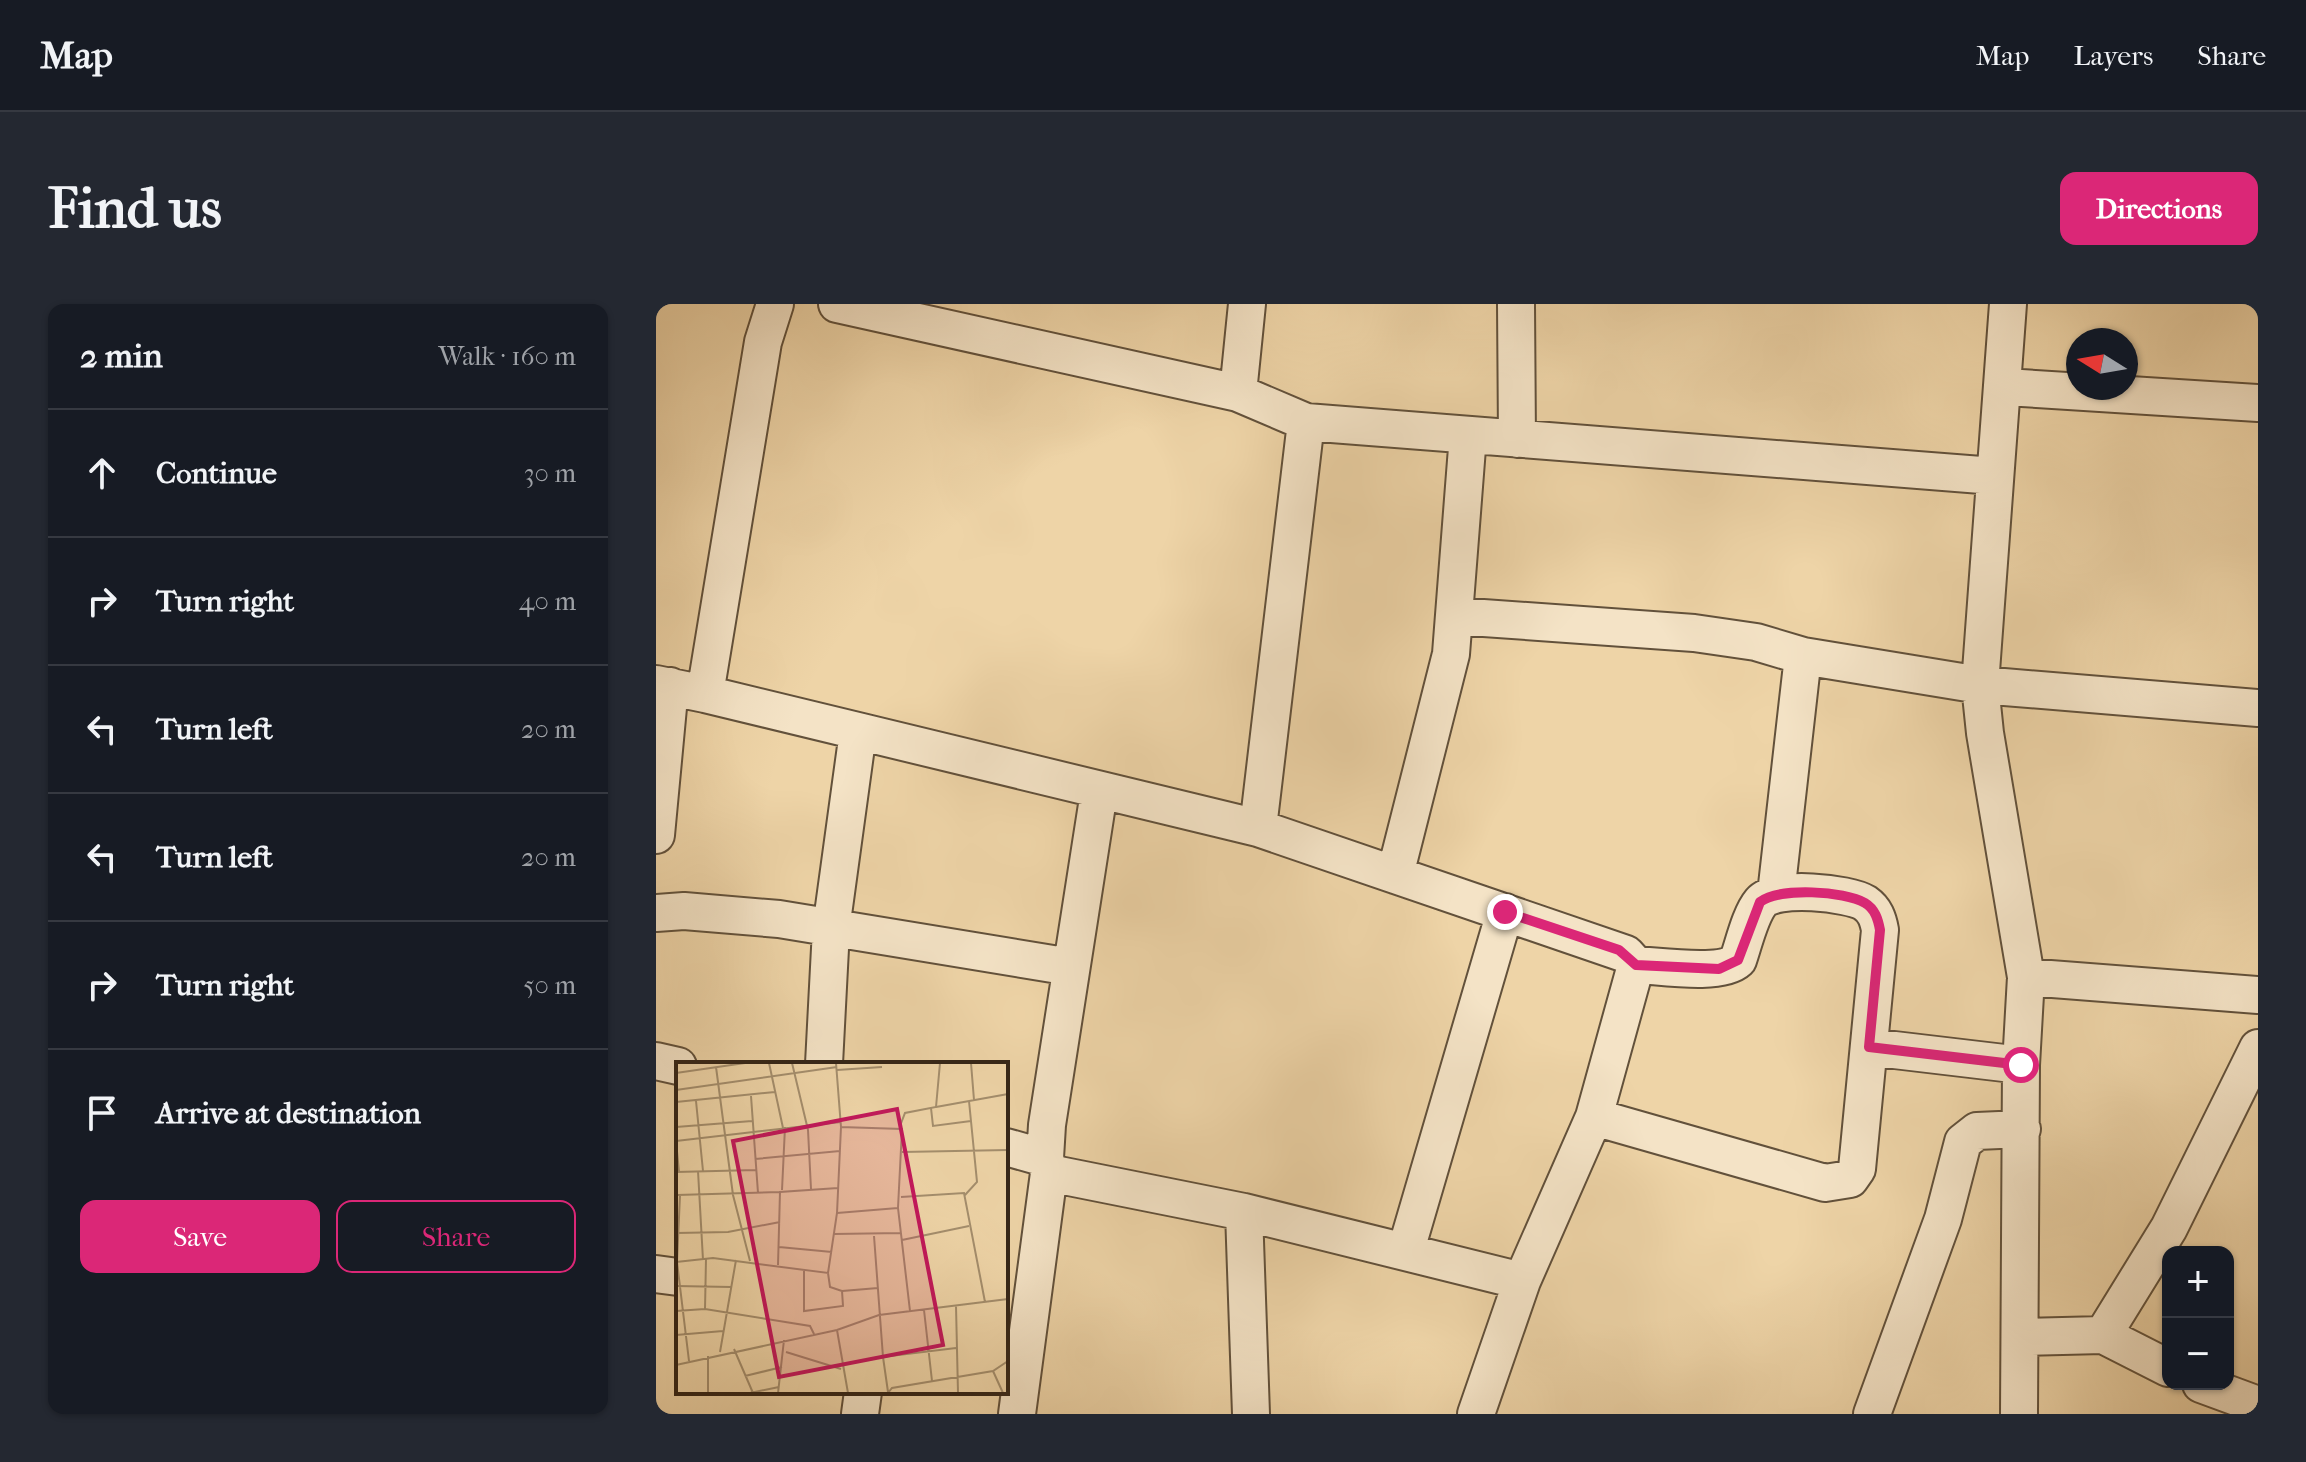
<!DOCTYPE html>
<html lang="en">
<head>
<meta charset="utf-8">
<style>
	:root { --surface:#171b24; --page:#242831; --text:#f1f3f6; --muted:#9ea1a6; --line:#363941; --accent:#db2777 }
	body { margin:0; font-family:"IM FELL French Canon",serif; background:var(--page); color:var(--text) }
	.controls { position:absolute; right:24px; bottom:24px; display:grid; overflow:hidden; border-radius:16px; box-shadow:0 2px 6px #0004 }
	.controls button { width:72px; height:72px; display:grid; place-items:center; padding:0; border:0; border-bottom:2px solid var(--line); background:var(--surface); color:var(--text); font:40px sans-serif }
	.compass { position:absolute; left:1410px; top:24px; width:72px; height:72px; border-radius:50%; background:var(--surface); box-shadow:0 2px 6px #0004; rotate:281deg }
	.stop { position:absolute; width:24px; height:24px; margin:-18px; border:6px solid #db2777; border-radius:50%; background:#fff }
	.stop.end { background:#db2777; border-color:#fff; box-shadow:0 2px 8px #0008 }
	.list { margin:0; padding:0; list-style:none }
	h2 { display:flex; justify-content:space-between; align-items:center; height:104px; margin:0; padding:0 32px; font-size:34px }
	h2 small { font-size:26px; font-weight:400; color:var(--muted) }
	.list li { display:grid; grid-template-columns:52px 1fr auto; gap:24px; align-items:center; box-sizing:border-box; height:128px; padding:0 32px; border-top:2px solid var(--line) }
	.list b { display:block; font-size:30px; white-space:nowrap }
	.list em { font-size:26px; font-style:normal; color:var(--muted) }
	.actions { display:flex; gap:16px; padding:24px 32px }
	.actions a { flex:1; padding:18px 0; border:2px solid var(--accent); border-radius:16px; text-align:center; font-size:28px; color:var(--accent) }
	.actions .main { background:var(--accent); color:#fff }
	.icon { flex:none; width:44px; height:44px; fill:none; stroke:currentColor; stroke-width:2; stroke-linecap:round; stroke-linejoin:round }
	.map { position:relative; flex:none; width:1602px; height:1110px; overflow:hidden; border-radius:16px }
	header { display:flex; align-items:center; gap:48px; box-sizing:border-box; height:112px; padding:0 40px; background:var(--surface); border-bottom:2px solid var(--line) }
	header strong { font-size:38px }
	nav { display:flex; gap:44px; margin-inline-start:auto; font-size:28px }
	.intro { display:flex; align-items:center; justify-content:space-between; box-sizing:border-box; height:192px; padding:0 48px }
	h1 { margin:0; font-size:56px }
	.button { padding:20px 36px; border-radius:16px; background:var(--accent); color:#fff; font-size:28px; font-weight:700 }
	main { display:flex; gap:48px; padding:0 48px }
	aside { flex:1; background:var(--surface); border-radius:16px; box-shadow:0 2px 6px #0004 }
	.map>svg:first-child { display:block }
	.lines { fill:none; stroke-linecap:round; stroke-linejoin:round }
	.minor-casing { stroke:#62513b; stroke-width:40 }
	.minor { stroke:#f4e3c6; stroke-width:36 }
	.route { stroke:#db2777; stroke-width:10 }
	.inset-road { fill:none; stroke:#a48e6d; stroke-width:2 }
	.view { fill:#c2185b; fill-opacity:0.15; stroke:#c2185b; stroke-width:4 }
	.inset-edge { fill:none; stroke:#342517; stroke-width:4 }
</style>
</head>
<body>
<header>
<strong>Map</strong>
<nav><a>Map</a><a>Layers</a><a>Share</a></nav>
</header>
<div class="intro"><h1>Find us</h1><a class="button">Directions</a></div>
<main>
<aside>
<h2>2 min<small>Walk · 160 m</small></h2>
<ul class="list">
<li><svg class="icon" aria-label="ahead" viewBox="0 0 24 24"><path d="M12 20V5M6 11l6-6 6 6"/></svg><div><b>Continue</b></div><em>30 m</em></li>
<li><svg class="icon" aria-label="right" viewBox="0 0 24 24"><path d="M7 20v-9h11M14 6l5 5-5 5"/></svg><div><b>Turn right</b></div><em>40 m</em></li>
<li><svg class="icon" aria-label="left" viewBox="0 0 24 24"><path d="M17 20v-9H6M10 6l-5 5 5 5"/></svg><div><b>Turn left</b></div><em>20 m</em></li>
<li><svg class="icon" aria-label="left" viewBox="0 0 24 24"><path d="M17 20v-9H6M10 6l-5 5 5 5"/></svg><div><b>Turn left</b></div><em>20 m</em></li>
<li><svg class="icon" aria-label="right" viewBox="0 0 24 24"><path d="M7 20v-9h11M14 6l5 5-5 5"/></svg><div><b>Turn right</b></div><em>50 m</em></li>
<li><svg class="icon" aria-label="arrive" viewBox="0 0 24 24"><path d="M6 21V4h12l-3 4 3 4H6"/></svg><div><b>Arrive at destination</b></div></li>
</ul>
<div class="actions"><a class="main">Save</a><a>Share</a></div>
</aside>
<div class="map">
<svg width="1602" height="1110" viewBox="0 0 1602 1110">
	<rect width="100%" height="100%" fill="#eed4a7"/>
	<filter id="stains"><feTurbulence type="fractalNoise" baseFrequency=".0025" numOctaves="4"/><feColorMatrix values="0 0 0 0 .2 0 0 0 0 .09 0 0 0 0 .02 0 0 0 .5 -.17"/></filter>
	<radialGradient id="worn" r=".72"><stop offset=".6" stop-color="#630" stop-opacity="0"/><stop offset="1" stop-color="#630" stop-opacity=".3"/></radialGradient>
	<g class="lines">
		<defs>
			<path id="minor" d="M 181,0 L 582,89 L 650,118 L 1338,172
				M 860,0 L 861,135
				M 1352,0 L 1324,381 L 1329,429 L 1370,673 L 1365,761 L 1363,1110
				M 1349,83 L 1602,99
				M 582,89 L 591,0
				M 799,312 L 1038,329 L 1100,338 L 1147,352 L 1324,381 L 1602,404
				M 0,380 L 49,390 L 107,38 L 119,0
				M 49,390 L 602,524 L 970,650 L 980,661 L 938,813 L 866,977 L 820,1110
				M 443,488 L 391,821 L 389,854 L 393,869 L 588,908 L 866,977
				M 602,524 L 650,118
				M 0,531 L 14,382
				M 739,571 L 795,350 L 812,131
				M 1120,590 L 1147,352
				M 0,609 L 28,607 L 123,615 L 415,663
				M 1370,673 L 1602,691
				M 1213,743 L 1365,761
				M 0,757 L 22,762
				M 168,760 L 175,625 L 202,428
				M 938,813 L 1169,879 L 1194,875 L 1201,865 L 1224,626 C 1222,615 1219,606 1209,599 C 1193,589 1119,581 1105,598 C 1094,611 1088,639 1082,656 C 1065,672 1004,662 980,661
				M 350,843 L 389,854
				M 588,908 L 595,1110
				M 750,946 L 849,608
				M 0,970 L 22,973
				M 1447,1031 L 1513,924 L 1602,744
				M 1366,1033 L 1447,1031 L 1512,1064
				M 1545,1080 L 1602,1101
				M 204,1110 L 207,1088
				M 361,1110 L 393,869
				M 1216,1110 L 1287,915 L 1307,838 L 1321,827 L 1366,825"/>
		</defs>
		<use href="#minor" class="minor-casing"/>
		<use href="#minor" class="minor"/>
	</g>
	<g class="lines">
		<path class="route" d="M 849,608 L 963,646 L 980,661 L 1063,665 L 1082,656 L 1104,598 C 1124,583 1188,587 1209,599 C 1219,605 1222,615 1224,626 L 1213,743 L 1365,761"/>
	</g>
	<g transform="translate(20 758)">
		<rect width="332" height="332" fill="#eed4a7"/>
		<path class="inset-road" d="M 93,1 L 107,66M 116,1 L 132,68 L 135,127M 160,1 L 165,65 L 226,67 L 222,146 L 234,249M 295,1 L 298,38M 40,5 L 57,133 L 74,199M 161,8 L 206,5M 0,11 L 69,1M 0,28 L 161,5M 75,34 L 82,131M 20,39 L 27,109M 0,40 L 99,30M 260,45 L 332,32M 255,46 L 257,64 L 295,59M 224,64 L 229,51 L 260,45 L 264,1M 0,65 L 76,59M 0,79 L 165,60M 0,79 L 3,110M 226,90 L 332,88M 79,97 L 164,89M 22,109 L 27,198M 0,110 L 80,108M 106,128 L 109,65M 1,133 L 104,130M 4,133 L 1,200 L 13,299M 289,133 L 301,120 L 293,39M 225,135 L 288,131 L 309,240M 161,151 L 222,146M 1,171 L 52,170 L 104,160M 158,172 L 225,171M 198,174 L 207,295 L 280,286M 226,178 L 293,164M 103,185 L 156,190M 0,200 L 37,196 L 152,211 L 161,151 L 165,65M 102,203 L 104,130 L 162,126M 128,209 L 128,249 L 167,244 L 166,229 L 154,225 L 152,211M 0,224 L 55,225M 166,229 L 202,226M 280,244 L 282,331M 29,247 L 30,197M 248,248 L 256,319M 0,249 L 29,247 L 134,264 L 138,272M 161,268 L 172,331M 0,273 L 47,269M 58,287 L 77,331M 44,290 L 60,198M 110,290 L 165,307M 32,294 L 32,331M 207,295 L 212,330M 0,303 L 161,268 L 203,253 L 332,237M 317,309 L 327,331M 69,314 L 106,305M 74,331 L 103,325M 102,331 L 108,278M 212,331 L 216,326 L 317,309 L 332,299"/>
		<path class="view" d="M 221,47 L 267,283 L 103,315 L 57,79 Z"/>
		<rect width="332" height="332" class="inset-edge"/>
	</g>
	<rect width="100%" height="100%" filter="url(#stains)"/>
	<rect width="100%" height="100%" fill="url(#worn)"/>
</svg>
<div class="controls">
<button>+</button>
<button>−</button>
</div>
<svg class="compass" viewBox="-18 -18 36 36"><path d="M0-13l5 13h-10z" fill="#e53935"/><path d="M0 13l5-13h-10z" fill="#9ea1a6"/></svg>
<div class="stop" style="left:1365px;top:761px"></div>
<div class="stop end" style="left:849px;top:608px"></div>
</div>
</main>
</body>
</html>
